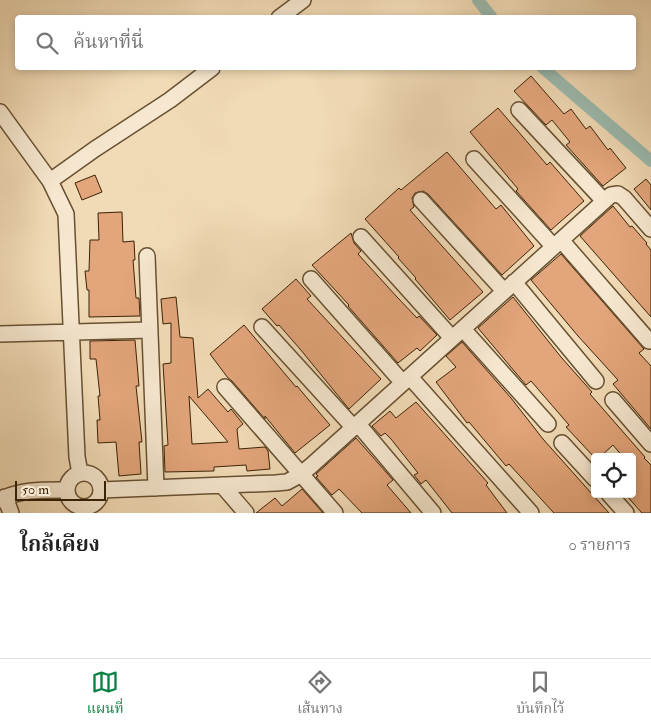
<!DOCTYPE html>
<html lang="th">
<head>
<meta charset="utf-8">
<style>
	:root { --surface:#fff; --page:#f6f6f6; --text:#222; --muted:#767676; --line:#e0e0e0; --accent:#0b8043 }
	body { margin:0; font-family:"IM FELL Double Pica","Noto Serif Thai",serif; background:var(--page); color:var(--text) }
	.controls { position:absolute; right:15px; bottom:15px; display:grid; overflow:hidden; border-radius:5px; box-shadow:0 2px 8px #0003 }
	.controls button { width:45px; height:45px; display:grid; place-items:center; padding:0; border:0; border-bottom:1px solid var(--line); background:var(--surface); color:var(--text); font:25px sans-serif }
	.scale { position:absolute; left:15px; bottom:12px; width:91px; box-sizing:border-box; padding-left:5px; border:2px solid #3b2306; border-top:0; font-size:14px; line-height:18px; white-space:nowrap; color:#3b2306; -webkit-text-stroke:4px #f6e8d0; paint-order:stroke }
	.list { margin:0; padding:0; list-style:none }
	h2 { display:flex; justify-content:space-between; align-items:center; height:65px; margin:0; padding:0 20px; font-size:21px }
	h2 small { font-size:16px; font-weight:400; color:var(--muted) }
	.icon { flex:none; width:28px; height:28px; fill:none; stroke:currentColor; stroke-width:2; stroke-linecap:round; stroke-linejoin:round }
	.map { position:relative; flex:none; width:651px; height:513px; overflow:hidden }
	.search { position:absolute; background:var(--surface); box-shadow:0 2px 8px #0003; left:15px; right:15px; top:15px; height:55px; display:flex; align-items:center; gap:12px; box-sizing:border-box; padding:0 18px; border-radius:5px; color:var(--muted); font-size:19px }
	.sheet { height:145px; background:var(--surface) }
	nav { display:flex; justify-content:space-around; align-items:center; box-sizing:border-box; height:70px; border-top:1px solid var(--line); background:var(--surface); font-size:14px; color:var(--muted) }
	nav a { display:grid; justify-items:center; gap:2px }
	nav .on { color:var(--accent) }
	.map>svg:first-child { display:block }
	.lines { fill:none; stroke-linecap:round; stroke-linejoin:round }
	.canal { stroke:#9bbbb0; stroke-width:12 }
	.building { fill:#e3a57b; stroke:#3b2306; fill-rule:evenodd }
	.street-casing { stroke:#685132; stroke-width:18 }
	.street { stroke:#f6e8d0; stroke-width:15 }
</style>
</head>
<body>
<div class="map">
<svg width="651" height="513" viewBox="0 0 651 513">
	<rect width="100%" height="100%" fill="#f1dbb6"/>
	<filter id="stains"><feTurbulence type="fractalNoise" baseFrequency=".004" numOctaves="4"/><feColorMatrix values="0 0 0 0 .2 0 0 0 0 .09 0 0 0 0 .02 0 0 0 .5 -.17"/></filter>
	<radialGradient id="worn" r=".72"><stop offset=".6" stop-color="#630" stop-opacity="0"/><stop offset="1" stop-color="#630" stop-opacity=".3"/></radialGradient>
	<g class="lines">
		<path class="canal" d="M 478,0 L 492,18
			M 543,68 L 651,161"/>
	</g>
	<path class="building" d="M 531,76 L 564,114 L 571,109 L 586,129 L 590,126 L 608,150 L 610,148 L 626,168 L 603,186 L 566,145 L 570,142 L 552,120 L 546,125 L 514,91 Z
		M 498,108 L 547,165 L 550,162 L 584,201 L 551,230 L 516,191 L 518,189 L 470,132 Z
		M 447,152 L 496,209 L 501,205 L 534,246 L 502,275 L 428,194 L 423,191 L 415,193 L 412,198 L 414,207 L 410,210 L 483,292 L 450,320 L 415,279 L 416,278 L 398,258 L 399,257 L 365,219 L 399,188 L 401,190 Z
		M 95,175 L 102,192 L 82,200 L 75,183 Z
		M 646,179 L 651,185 L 651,210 L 634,189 Z
		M 613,206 L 630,227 L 632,226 L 647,243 L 646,244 L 651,250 L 651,317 L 580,236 Z
		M 122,212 L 123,242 L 134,241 L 135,260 L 133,260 L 136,298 L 139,298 L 140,316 L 89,317 L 89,290 L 87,290 L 85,271 L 89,271 L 90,240 L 99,240 L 98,213 Z
		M 351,233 L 354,243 L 361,251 L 358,254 L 397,297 L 417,318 L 419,316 L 437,335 L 420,351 L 417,348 L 398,363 L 348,306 L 349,305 L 312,265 Z
		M 561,254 L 644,349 L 639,353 L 651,366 L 651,429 L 613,384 L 618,380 L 578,336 L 531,280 Z
		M 296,279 L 311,296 L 307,299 L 381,379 L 349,409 L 300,349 L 279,325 L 277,326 L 262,309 Z
		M 176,297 L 180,337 L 193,338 L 198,398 L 208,389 L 228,412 L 231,409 L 243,424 L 237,429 L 239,449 L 265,447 L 268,451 L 270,469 L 247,471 L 246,465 L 214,467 L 214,471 L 165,472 L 164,446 L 168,445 L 163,364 L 171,363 L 171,323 L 163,324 L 161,299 ZM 189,396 L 213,424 L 228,442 L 192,444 Z
		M 513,297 L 561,357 L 592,392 L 590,394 L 645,457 L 644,458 L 651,465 L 651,513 L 642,513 L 625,494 L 632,494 L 632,457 L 623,457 L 613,445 L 600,457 L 595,458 L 566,427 L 569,425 L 531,381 L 526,385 L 478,328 Z
		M 244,325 L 296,387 L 297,386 L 330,425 L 295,453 L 265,416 L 265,419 L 232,381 L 228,378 L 210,354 Z
		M 135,340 L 139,386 L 136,386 L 142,442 L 139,442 L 141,474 L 119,476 L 116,442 L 98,443 L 97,420 L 100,420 L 98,396 L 100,396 L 96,359 L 90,359 L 90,341 Z
		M 462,342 L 511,398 L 543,439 L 609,513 L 554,513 L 509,464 L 506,466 L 469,422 L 467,423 L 436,382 L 456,367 L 446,356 Z
		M 416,402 L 488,483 L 486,485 L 507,513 L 452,513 L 426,480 L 421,484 L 414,475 L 418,473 L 391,439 L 385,433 L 381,436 L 372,426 L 390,411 L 396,418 Z
		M 356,438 L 393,480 L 387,485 L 411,513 L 362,513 L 339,489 L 332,495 L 316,477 L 318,476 L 316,474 Z
		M 302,489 L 323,513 L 256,513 L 275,498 L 282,506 Z"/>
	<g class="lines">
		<defs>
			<path id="street" d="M 279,18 L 303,0
				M 519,110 L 604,201
				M 0,112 L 50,181 L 66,214 L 77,457 L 80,473
				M 474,159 L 553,246
				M 50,181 L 95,149 L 170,100 L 212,68
				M 421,200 L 504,291
				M 361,237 L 452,338
				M 561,240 L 649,341
				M 147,256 L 156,488
				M 311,279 L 403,383
				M 514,282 L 596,381
				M 262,327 L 354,428
				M 463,329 L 548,424
				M 0,334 L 150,330
				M 410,377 L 531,513
				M 225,387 L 335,513
				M 613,400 L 651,444
				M 358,424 L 433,513
				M 562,443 L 595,479
				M67 490a17 17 0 1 1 34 0a17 17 0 1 1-34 0Z
				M 222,485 L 246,513
				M 101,490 L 276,483 L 287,482 L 300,475 L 312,465 L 611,195 L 618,194 L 624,198 L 651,229
				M 609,494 L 626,513
				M 5,497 L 11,513
				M 0,500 C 20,489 44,490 67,490"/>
		</defs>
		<use href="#street" class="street-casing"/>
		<use href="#street" class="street"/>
	</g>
	<rect width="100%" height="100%" filter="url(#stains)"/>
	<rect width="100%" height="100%" fill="url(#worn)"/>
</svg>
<div class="controls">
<button><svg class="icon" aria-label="locate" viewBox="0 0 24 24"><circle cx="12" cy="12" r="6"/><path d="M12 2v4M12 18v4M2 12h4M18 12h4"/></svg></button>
</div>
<div class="scale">50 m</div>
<div class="search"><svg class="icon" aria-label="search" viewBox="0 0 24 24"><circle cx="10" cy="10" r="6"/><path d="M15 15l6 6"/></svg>ค้นหาที่นี่</div>
</div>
<section class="sheet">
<h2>ใกล้เคียง<small>0 รายการ</small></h2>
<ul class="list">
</ul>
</section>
<nav>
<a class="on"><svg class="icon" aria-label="map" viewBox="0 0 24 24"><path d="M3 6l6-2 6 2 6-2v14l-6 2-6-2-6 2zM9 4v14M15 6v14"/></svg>แผนที่</a>
<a><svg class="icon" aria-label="directions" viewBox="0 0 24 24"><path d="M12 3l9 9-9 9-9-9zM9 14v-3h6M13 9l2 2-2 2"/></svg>เส้นทาง</a>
<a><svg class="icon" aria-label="saved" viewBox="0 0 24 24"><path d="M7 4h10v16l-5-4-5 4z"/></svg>บันทึกไว้</a>
</nav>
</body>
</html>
